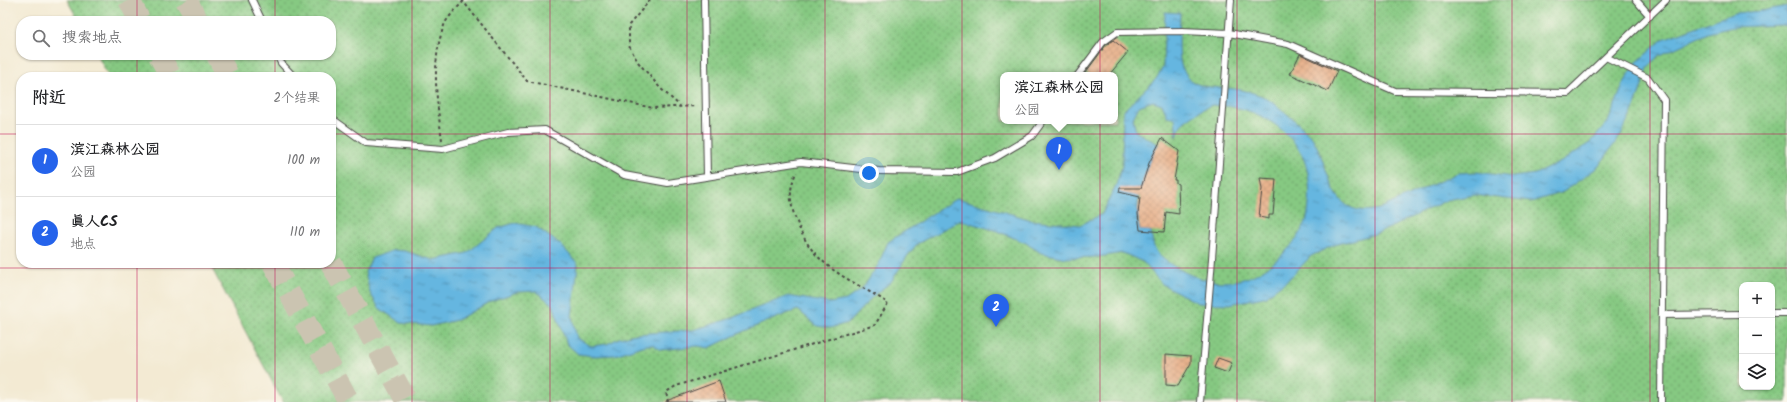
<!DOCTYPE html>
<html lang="zh">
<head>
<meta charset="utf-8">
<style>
	:root { --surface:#fff; --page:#f6f6f6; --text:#202124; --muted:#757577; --line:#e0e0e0; --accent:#2563eb }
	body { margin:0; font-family:Kalam,"LXGW WenKai TC",sans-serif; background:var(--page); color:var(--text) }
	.controls { position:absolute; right:12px; bottom:12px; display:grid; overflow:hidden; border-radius:8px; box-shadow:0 1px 3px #0004 }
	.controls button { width:36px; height:36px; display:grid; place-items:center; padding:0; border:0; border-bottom:1px solid var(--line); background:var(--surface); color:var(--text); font:20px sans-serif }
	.you { position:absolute; left:869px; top:173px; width:14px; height:14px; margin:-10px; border:3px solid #fff; border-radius:50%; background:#1a73e8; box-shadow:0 0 0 6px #1a73e833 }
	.badge { display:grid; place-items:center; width:26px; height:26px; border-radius:50%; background:var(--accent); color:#fff; font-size:13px; font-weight:700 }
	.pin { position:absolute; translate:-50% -33px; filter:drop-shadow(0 1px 2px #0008) }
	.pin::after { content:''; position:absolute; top:21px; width:14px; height:12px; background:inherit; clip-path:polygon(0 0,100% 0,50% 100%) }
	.popup { position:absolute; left:1000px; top:72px; width:118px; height:52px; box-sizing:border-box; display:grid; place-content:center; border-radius:8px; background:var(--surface); filter:drop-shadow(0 1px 3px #0005); font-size:13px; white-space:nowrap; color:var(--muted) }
	.popup b { font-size:15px; color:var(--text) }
	.popup::after { content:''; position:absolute; left:50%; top:100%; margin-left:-8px; border:8px solid transparent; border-top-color:var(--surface) }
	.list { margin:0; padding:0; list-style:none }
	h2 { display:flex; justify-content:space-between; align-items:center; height:52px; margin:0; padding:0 16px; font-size:17px }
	h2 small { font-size:13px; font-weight:400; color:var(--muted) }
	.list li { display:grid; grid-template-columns:26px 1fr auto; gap:12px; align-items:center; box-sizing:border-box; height:72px; padding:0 16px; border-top:1px solid var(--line) }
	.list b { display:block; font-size:15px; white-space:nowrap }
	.list p { margin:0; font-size:13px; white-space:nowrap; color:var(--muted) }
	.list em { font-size:13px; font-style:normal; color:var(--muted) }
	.icon { flex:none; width:22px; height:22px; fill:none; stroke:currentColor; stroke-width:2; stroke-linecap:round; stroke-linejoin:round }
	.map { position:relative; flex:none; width:1787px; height:402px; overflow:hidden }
	.search { position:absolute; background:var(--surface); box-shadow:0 1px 3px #0004; left:16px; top:16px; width:320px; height:44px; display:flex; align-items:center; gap:10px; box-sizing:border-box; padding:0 14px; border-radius:16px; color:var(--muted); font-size:15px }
	.panel { position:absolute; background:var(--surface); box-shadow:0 1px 3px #0004; left:16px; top:72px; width:320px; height:196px; border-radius:16px }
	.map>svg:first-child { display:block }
	.park { fill:url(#park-dots); stroke:#587a56; fill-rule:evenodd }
	.water { fill:url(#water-ripples); stroke:#487086; fill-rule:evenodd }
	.building { fill:url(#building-cross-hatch) }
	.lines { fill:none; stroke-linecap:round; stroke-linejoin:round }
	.highway-tunnel { stroke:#cbc4b1; stroke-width:22; stroke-dasharray:22 11; stroke-linecap:butt }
	.lane-casing { stroke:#494844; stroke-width:8 }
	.path { stroke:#494844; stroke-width:2; stroke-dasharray:3 3; stroke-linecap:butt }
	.lane { stroke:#fff; stroke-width:6 }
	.grid { fill:none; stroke:#c2185b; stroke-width:1; stroke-opacity:0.55 }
</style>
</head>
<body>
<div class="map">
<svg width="1787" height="402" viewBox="0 0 1787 402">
	<defs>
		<pattern id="park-dots" width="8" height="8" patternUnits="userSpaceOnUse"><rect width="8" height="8" fill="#86c982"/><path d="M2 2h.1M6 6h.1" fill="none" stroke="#6ea36b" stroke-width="1.8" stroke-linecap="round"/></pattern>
		<pattern id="water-ripples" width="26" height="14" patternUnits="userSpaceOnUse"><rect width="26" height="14" fill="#65b6e0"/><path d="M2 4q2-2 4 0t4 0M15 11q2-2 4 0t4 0" fill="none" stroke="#5394b6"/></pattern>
		<pattern id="building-cross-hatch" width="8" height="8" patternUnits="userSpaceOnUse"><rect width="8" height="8" fill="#e8b38e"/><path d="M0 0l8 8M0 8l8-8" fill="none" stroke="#c79a7b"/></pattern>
	</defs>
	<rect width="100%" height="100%" fill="#fbf7ec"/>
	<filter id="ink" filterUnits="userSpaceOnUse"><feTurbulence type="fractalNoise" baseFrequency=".025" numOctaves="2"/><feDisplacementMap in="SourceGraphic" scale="8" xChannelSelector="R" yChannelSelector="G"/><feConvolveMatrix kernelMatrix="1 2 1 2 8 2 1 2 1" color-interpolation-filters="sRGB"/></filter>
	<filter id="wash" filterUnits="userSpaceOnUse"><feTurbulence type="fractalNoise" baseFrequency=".012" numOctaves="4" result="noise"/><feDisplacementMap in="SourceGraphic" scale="16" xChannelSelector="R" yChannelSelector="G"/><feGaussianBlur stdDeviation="0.9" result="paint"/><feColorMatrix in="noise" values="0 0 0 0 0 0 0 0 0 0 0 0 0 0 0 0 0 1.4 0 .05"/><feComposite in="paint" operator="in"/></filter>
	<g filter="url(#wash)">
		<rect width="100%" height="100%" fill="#f3ead3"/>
		<path class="park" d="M 67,0 L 1787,0 L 1787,402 L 283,402 L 209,263 L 331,263 L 331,77 L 109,77 L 97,55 L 331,55 L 331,21 L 79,21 ZM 1003,75 L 1115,75 L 1115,121 L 1003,121 ZM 1742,285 L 1772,285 L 1772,387 L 1742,387 Z"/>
		<path class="water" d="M 1787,6 L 1787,26 L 1782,25 L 1733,27 L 1708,33 L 1658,56 L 1648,68 L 1635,106 L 1621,135 L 1598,167 L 1563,192 L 1531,202 L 1474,195 L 1447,200 L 1379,233 L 1334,245 L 1311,256 L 1289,279 L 1264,297 L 1230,304 L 1198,303 L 1162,284 L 1143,262 L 1123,253 L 1098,257 L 1066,258 L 1041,253 L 1026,243 L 997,231 L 960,220 L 917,244 L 908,255 L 891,282 L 874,295 L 848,323 L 830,328 L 817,326 L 798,310 L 786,314 L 742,332 L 709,348 L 698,346 L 660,350 L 654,345 L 646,345 L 615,355 L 594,356 L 578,354 L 567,344 L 553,305 L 536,291 L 517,292 L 491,301 L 457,320 L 431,326 L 401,323 L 379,308 L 370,293 L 365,272 L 372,258 L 394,250 L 405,251 L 433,260 L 467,253 L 498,228 L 515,223 L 536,227 L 561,245 L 578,264 L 572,317 L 577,338 L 591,346 L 607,344 L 619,338 L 635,334 L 693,330 L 729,319 L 788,296 L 830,303 L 846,300 L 862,289 L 867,282 L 878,265 L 888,242 L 957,198 L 1032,220 L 1080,225 L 1102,214 L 1116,185 L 1122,166 L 1123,111 L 1156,79 L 1163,67 L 1165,12 L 1180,13 C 1180,26 1177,56 1182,68 C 1184,71 1190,80 1193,82 C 1205,89 1222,87 1235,89 C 1244,90 1254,93 1262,96 C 1271,99 1308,131 1313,139 C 1332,170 1328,220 1379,209 L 1458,173 L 1477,172 L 1513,177 L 1535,174 L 1561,162 L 1591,142 L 1608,122 L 1624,83 L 1635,64 L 1663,39 L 1734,13 L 1761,11 ZM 1153,101 L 1162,104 L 1167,116 L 1175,118 L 1177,137 C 1178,133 1179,129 1181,125 C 1185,120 1205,107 1212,105 C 1215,105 1220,106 1224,106 C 1254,108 1286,126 1301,153 C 1311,172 1311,198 1307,218 C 1303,233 1294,243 1284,253 C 1253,285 1216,291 1177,268 C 1159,257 1153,253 1151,231 L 1140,230 L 1138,223 L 1138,196 L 1134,195 L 1135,188 L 1141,188 L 1149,163 L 1158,144 L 1136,132 L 1133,118 L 1139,106 Z"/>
		<g id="blocks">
			<path class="building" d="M 1113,40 L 1128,52 L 1109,75 L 1090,75 L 1086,72 L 1106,45 Z
				M 1300,54 L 1337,71 L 1328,91 L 1290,74 Z
				M 1162,138 L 1179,151 L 1174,180 L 1176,180 L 1176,183 L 1178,184 L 1179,214 L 1166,212 L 1164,232 L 1140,230 L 1138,214 L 1140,197 L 1119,192 L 1120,188 L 1141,188 L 1149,163 Z
				M 1260,178 L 1276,179 L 1273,215 L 1269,215 L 1269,219 L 1259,217 L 1262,189 Z
				M 1166,354 L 1191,356 L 1191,363 L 1178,386 L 1166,385 Z
				M 1218,358 L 1232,363 L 1228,373 L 1214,368 Z
				M 719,381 L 726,402 L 666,402 L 666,401 Z"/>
		</g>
	</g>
	<g filter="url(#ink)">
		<use href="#blocks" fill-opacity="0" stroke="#494844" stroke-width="1"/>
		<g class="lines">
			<path class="highway-tunnel" d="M 129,0 L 140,21
				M 186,0 L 198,21
				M 159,55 L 171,77
				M 217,55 L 229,77
				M 273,263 L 349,402
				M 331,263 L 407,402"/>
			<defs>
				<path id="lane" d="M 252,0 L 262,21
					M 704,0 L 707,177
					M 1636,0 L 1650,16
					M 277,55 L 281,63 L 294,77
					M 1606,57 L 1648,78 L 1664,100 L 1661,402
					M 1078,75 L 1103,42 L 1117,32 L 1182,31 L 1229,33 L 1288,44 L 1395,91 L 1568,93 L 1666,0
					M 331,118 L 366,143 L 443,149 L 508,132 L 545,130 L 624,175 L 668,183 L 801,162 L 879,171 L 957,172 L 995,158 L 1032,136 L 1043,121
					M 1772,313 L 1787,313
					M 1662,315 L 1742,314
					M 1200,402 L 1211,272 L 1231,0"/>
			</defs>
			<use href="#lane" class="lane-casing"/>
			<path class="path" d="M 462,0 L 527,81 L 653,108 L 696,106
				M 650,0 L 629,25 L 629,46 L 638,62 L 661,89 L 680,106
				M 442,140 C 437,102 430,60 445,23 C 449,16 457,8 463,2
				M 668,402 L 666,392 L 676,386 L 875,325 L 888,303 C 851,279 813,268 797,222 C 793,213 790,202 791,192 C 791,186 794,178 796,172"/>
			<use href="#lane" class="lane"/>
		</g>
	</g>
	<path class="grid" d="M 137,0 L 137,21M 275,0 L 275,21M 412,0 L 412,402M 550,0 L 550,402M 687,0 L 687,402M 825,0 L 825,402M 962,0 L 962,402M 1100,0 L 1100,402M 1237,0 L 1237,402M 1375,0 L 1375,402M 1512,0 L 1512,402M 1650,0 L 1650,402M 137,55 L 137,77M 275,55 L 275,77M 0,134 L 21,134M 331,134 L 1787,134M 137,263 L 137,402M 275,263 L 275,402M 0,268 L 1787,268"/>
</svg>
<div class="controls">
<button>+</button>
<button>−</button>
<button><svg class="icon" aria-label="layers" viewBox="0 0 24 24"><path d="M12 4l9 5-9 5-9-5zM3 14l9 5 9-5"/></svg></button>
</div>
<div class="you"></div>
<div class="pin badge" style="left:1059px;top:170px">1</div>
<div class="popup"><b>滨江森林公园</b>公园</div>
<div class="pin badge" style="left:996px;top:327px">2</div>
<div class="search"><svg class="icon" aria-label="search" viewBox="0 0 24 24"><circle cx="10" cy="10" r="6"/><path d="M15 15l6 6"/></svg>搜索地点</div>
<section class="panel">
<h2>附近<small>2个结果</small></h2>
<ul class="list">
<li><span class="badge">1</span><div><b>滨江森林公园</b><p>公园</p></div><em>100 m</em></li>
<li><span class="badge">2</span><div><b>真人CS</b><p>地点</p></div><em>110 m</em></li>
</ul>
</section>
</div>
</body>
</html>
